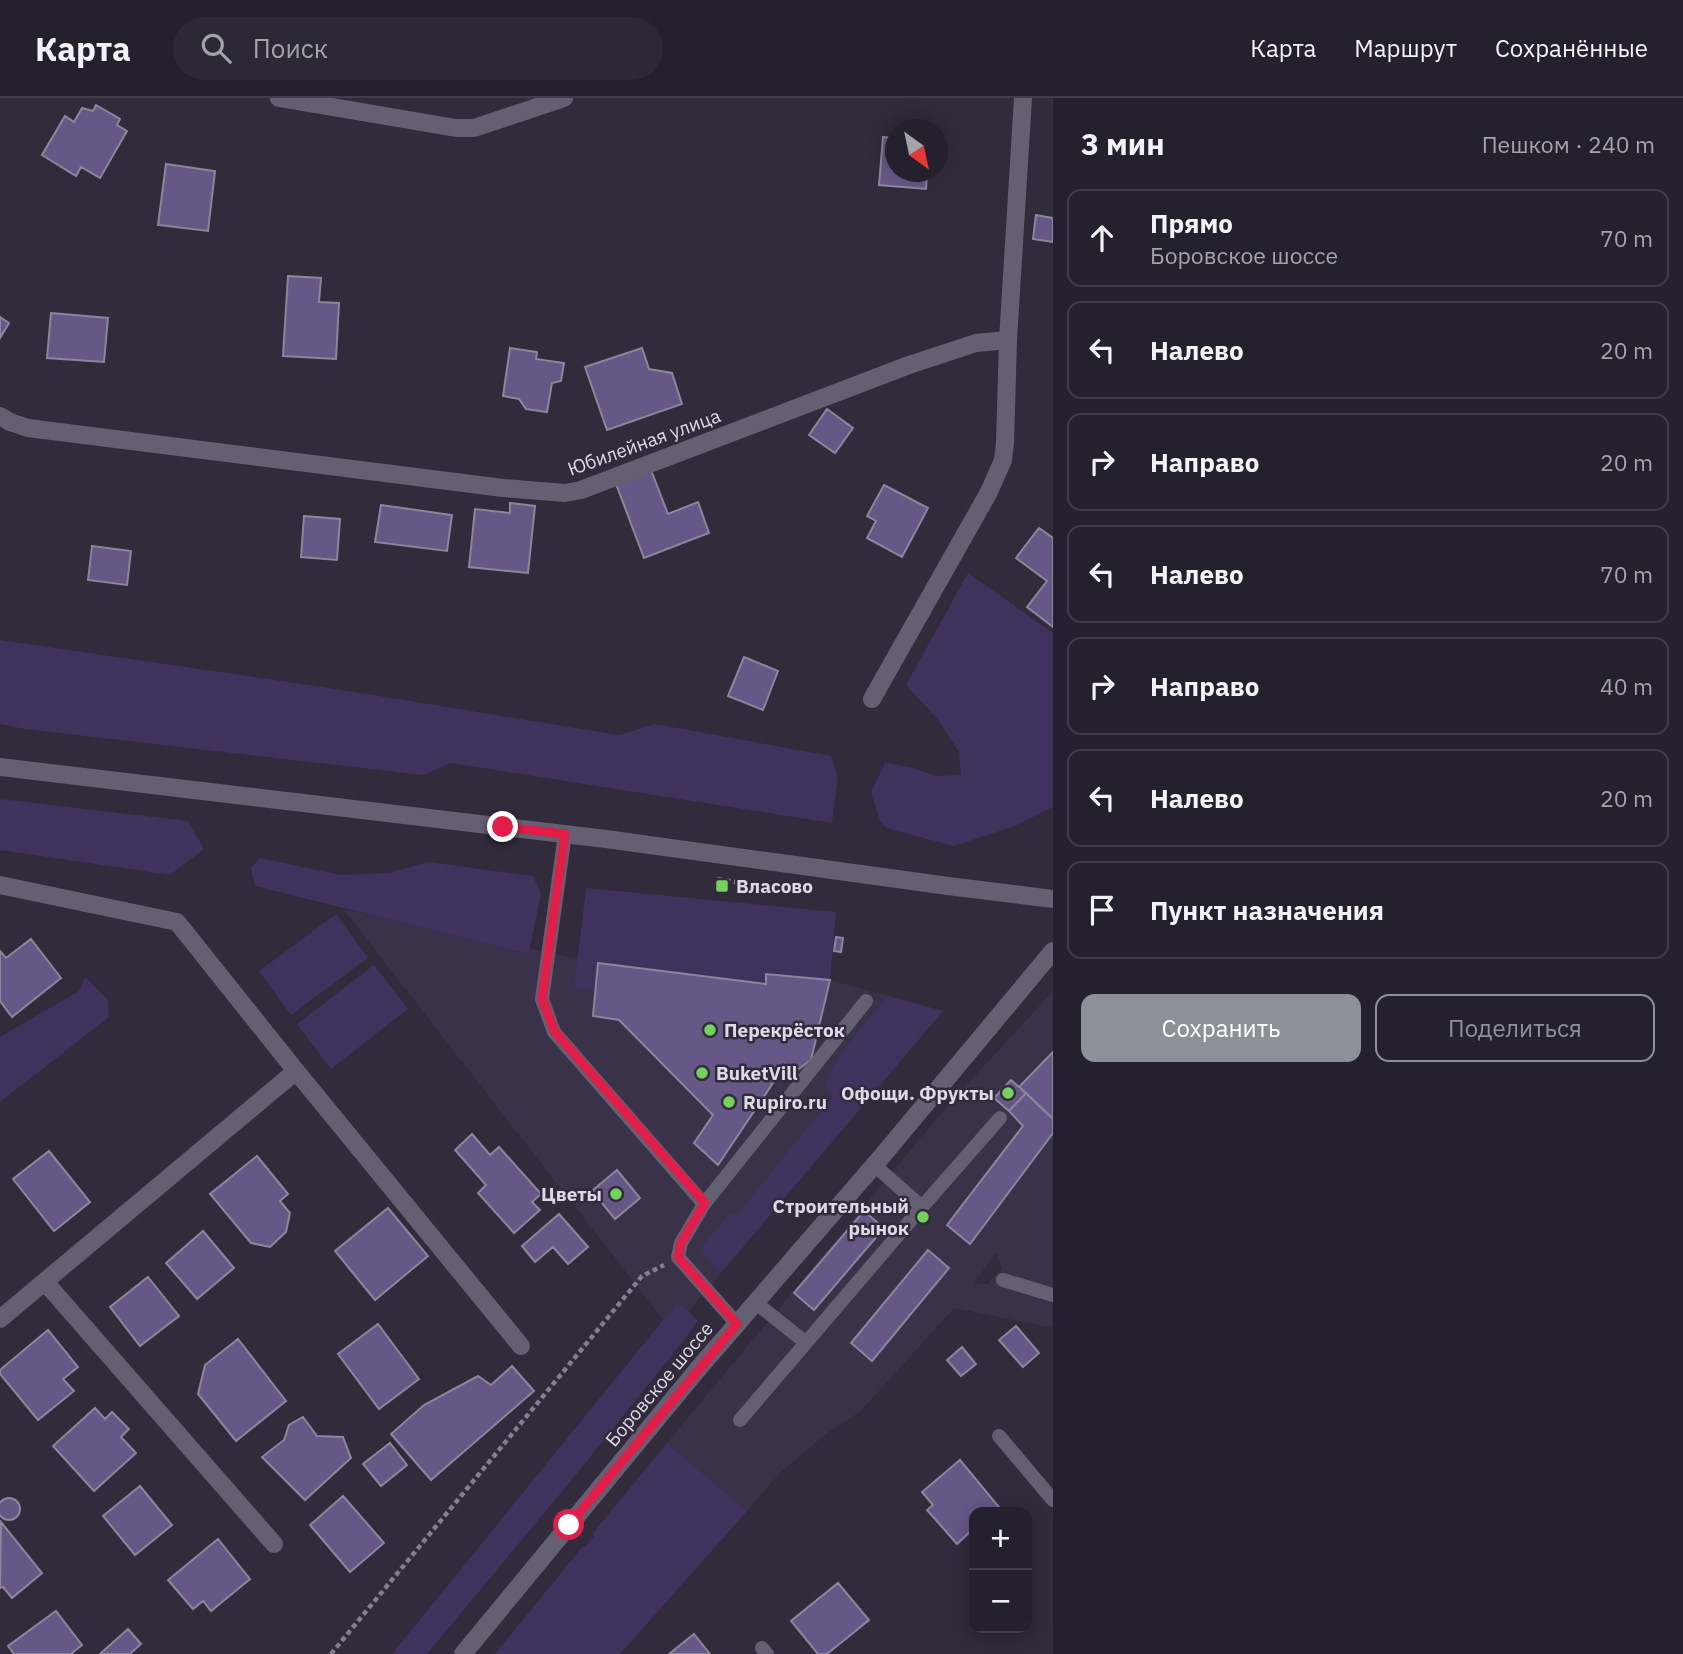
<!DOCTYPE html>
<html lang="ru">
<head>
<meta charset="utf-8">
<style>
	:root { --surface:#25202d; --page:#2d2835; --text:#f1f3f6; --muted:#a3a3aa; --line:#423e49; --accent:#8c9099 }
	body { margin:0; font-family:"IBM Plex Sans",sans-serif; background:var(--page); color:var(--text) }
	.controls { position:absolute; right:21px; bottom:21px; display:grid; overflow:hidden; border-radius:14px; box-shadow:0 4px 18px #0003 }
	.controls button { width:63px; height:63px; display:grid; place-items:center; padding:0; border:0; border-bottom:2px solid var(--line); background:var(--surface); color:var(--text); font:35px sans-serif }
	.compass { position:absolute; left:885px; top:21px; width:63px; height:63px; border-radius:50%; background:var(--surface); box-shadow:0 4px 18px #0003; rotate:147deg }
	.stop { position:absolute; width:21px; height:21px; margin:-16px; border:5px solid #e11d48; border-radius:50%; background:#fff }
	.stop.end { background:#e11d48; border-color:#fff; box-shadow:0 2px 7px #0008 }
	.list { margin:0; padding:0; list-style:none }
	h2 { display:flex; justify-content:space-between; align-items:center; height:91px; margin:0; padding:0 28px; font-size:30px }
	h2 small { font-size:23px; font-weight:400; color:var(--muted) }
	.list li { display:grid; grid-template-columns:46px 1fr auto; gap:21px; align-items:center; box-sizing:border-box; height:98px; margin:0 14px 14px; padding:0 14px; border:2px solid var(--line); border-radius:14px }
	.list b { display:block; font-size:26px; white-space:nowrap }
	.list p { margin:0; font-size:23px; white-space:nowrap; color:var(--muted) }
	.list em { font-size:23px; font-style:normal; color:var(--muted) }
	.actions { display:flex; gap:14px; padding:21px 28px }
	.actions a { flex:1; padding:16px 0; border:2px solid var(--accent); border-radius:14px; text-align:center; font-size:24px; color:var(--accent) }
	.actions .main { background:var(--accent); color:#fff }
	.icon { flex:none; width:38px; height:38px; fill:none; stroke:currentColor; stroke-width:2; stroke-linecap:round; stroke-linejoin:round }
	.map { position:relative; flex:none; width:1053px; height:1556px; overflow:hidden }
	header { display:flex; align-items:center; gap:42px; box-sizing:border-box; height:98px; padding:0 35px; background:var(--surface); border-bottom:2px solid var(--line) }
	header strong { font-size:33px }
	nav { display:flex; gap:38px; margin-inline-start:auto; font-size:24px }
	.search { width:490px; height:63px; background:var(--page); display:flex; align-items:center; gap:18px; box-sizing:border-box; padding:0 24px; border-radius:38px; color:var(--muted); font-size:26px }
	main { display:flex }
	aside { flex:1; background:var(--surface) }
	.map>svg:first-child { display:block }
	.built { fill:#393249; fill-rule:evenodd }
	.green { fill:#41315d }
	.building { fill:#675787; stroke:#8c869a; stroke-width:2 }
	.lines { fill:none; stroke-linecap:round; stroke-linejoin:round }
	.path { stroke:#847f8d; stroke-width:4.5; stroke-dasharray:5 3.5; stroke-linecap:butt }
	.service { stroke:#655f72; stroke-width:14 }
	.minor { stroke:#655f72; stroke-width:18 }
	.secondary { stroke:#655f72; stroke-width:18 }
	.route { stroke:#e11d48; stroke-width:9 }
	.poi-dot { fill:#74d25c; stroke:#312b3c; stroke-width:2.5 }
	.labels { text-anchor:middle; dominant-baseline:central; stroke-width:5; stroke-linejoin:round; paint-order:stroke }
	.street-label { font-size:19px; fill:#dddae5; stroke:#312b3c }
	.poi-label { font-size:19px; font-weight:bold; fill:#dddae5; stroke:#312b3c; text-anchor:start }
</style>
</head>
<body>
<header>
<strong>Карта</strong>
<div class="search"><svg class="icon" aria-label="search" viewBox="0 0 24 24"><circle cx="10" cy="10" r="6"/><path d="M15 15l6 6"/></svg>Поиск</div>
<nav><a>Карта</a><a>Маршрут</a><a>Сохранённые</a></nav>
</header>
<main>
<div class="map">
<svg width="1053" height="1556" viewBox="0 0 1053 1556">
	<rect width="100%" height="100%" fill="#312b3c"/>
	<path class="built" d="M 343,811 L 598,865 L 766,886 L 766,876 L 830,882 L 943,913 L 672,1233 Z
		M 1053,893 L 1053,1230 L 954,1210 L 861,1313 L 827,1335 L 781,1374 L 747,1413 L 667,1345 L 948,1007 ZM 996,1155 L 1002,1170 L 988,1186 L 974,1185 Z"/>
	<path class="green" d="M 968,475 L 1053,535 L 1053,709 L 1015,728 L 954,748 L 886,730 L 880,723 L 871,694 L 885,665 L 910,669 L 936,678 L 961,677 L 959,654 L 936,619 L 906,587 Z
		M 0,542 L 336,591 L 619,637 L 655,626 L 831,658 L 838,679 L 832,725 L 451,665 L 423,677 L 25,631 L 0,626 Z
		M 0,701 L 188,723 L 204,751 L 170,777 L 0,752 Z
		M 260,760 L 341,777 L 389,775 L 428,764 L 533,778 L 541,796 L 529,854 L 516,853 L 255,788 L 251,770 Z
		M 586,790 L 836,814 L 830,882 L 766,876 L 766,886 L 599,865 L 596,892 L 574,889 Z
		M 336,816 L 368,860 L 291,917 L 259,873 Z
		M 374,867 L 408,911 L 331,971 L 297,926 Z
		M 85,879 L 108,902 L 109,919 L 0,1004 L 0,939 L 79,893 Z
		M 888,898 L 943,913 L 725,1170 L 717,1171 L 711,1166 L 701,1150 L 730,1115 L 736,1118 L 833,998 L 824,989 C 836,954 865,927 888,898 Z
		M 676,1206 L 686,1210 L 697,1223 L 688,1237 L 570,1384 L 427,1556 L 392,1556 Z
		M 667,1345 L 747,1413 L 620,1556 L 495,1556 L 583,1448 L 585,1449 L 594,1438 L 592,1436 Z"/>
	<path class="building" d="M 96,7 L 120,21 L 117,27 L 127,33 L 100,80 L 81,69 L 76,78 L 42,57 L 65,18 L 74,24 L 82,10 L 93,13 Z
		M 883,39 L 895,40 L 895,74 L 927,74 L 926,91 L 879,87 Z
		M 166,66 L 215,73 L 208,133 L 158,127 Z
		M 1036,117 L 1053,120 L 1053,144 L 1033,141 Z
		M 288,178 L 321,180 L 319,204 L 339,205 L 336,261 L 283,258 Z
		M 51,215 L 108,220 L 104,264 L 47,260 Z
		M 0,219 L 9,225 L 0,240 Z
		M 510,250 L 537,254 L 536,261 L 564,265 L 561,283 L 552,285 L 547,314 L 526,311 L 519,301 L 503,298 Z
		M 642,250 L 649,271 L 672,275 L 682,306 L 607,332 L 585,269 Z
		M 827,311 L 853,330 L 835,355 L 809,337 Z
		M 651,372 L 668,416 L 698,404 L 709,435 L 644,460 L 616,386 Z
		M 884,387 L 928,410 L 902,459 L 867,440 L 876,423 L 867,418 Z
		M 510,405 L 535,408 L 528,475 L 469,469 L 475,411 L 510,415 Z
		M 381,407 L 452,417 L 447,453 L 375,444 Z
		M 304,418 L 340,421 L 337,462 L 301,459 Z
		M 1039,430 L 1053,440 L 1053,529 L 1027,509 L 1047,483 L 1016,460 Z
		M 92,448 L 131,453 L 127,487 L 88,482 Z
		M 744,559 L 778,573 L 763,612 L 728,598 Z
		M 836,839 L 843,840 L 841,854 L 834,853 Z
		M 31,841 L 61,880 L 12,919 L 0,903 L 0,853 L 6,860 Z
		M 598,865 L 766,886 L 766,876 L 830,882 L 811,962 L 796,973 L 783,970 L 718,1067 L 694,1045 L 713,1017 L 619,922 L 593,918 Z
		M 1053,954 L 1053,1021 L 1019,989 Z
		M 1011,982 L 1026,995 L 1009,1013 L 994,1000 Z
		M 1026,995 L 1053,1021 L 1053,1035 L 970,1146 L 947,1127 L 1023,1028 L 1009,1013 Z
		M 472,1036 L 490,1057 L 499,1049 L 541,1096 L 532,1104 L 540,1112 L 514,1135 L 478,1095 L 486,1087 L 455,1052 Z
		M 49,1053 L 90,1104 L 54,1133 L 13,1081 Z
		M 257,1058 L 288,1096 L 280,1103 L 290,1115 L 286,1134 L 270,1149 L 251,1145 L 210,1096 Z
		M 617,1072 L 640,1100 L 615,1121 L 592,1093 Z
		M 388,1110 L 428,1158 L 375,1202 L 335,1153 Z
		M 864,1113 L 884,1130 L 814,1212 L 794,1195 Z
		M 559,1116 L 588,1149 L 568,1166 L 553,1149 L 535,1164 L 522,1148 Z
		M 203,1133 L 234,1170 L 197,1201 L 166,1165 Z
		M 928,1152 L 949,1170 L 872,1263 L 851,1245 Z
		M 148,1179 L 179,1218 L 140,1248 L 110,1209 Z
		M 378,1226 L 419,1281 L 379,1311 L 338,1256 Z
		M 1016,1228 L 1039,1255 L 1023,1269 L 999,1242 Z
		M 48,1232 L 78,1269 L 63,1281 L 74,1293 L 38,1322 L 0,1276 L 0,1272 Z
		M 238,1241 L 286,1303 L 236,1343 L 198,1296 L 205,1267 Z
		M 962,1249 L 976,1266 L 961,1278 L 947,1262 Z
		M 512,1268 L 534,1293 L 431,1382 L 391,1336 L 424,1307 L 478,1278 L 491,1287 Z
		M 95,1310 L 105,1321 L 112,1314 L 129,1331 L 121,1339 L 136,1355 L 94,1393 L 53,1348 Z
		M 303,1319 L 317,1338 L 343,1339 L 351,1360 L 305,1402 L 262,1359 L 284,1342 L 289,1327 Z
		M 390,1345 L 407,1367 L 381,1388 L 363,1366 Z
		M 960,1362 L 999,1409 L 993,1414 L 974,1414 L 974,1430 L 957,1446 L 927,1412 L 933,1407 L 922,1394 Z
		M 140,1388 L 172,1427 L 135,1457 L 103,1418 Z
		M 343,1398 L 384,1445 L 350,1474 L 310,1427 Z
		M-2 1411a11 11 0 1 1 22 0a11 11 0 1 1-22 0Z
		M 1,1424 L 42,1475 L 12,1500 L 3,1489 L 0,1490 Z
		M 218,1441 L 250,1481 L 211,1513 L 203,1503 L 193,1511 L 168,1482 Z
		M 838,1485 L 869,1522 L 827,1556 L 818,1556 L 791,1523 Z
		M 56,1513 L 82,1547 L 72,1555 L 73,1556 L 14,1556 L 8,1548 Z
		M 128,1531 L 141,1546 L 130,1556 L 100,1556 Z
		M 694,1536 L 710,1556 L 669,1556 Z"/>
	<g class="lines">
		<path class="path" d="M 717,781 L 786,792 L 794,789
			M 331,1556 L 642,1178 L 664,1167"/>
		<path class="service" d="M 565,736 L 542,901 L 554,934 L 704,1106 L 681,1145 L 678,1159 L 737,1226
			M 874,1067 L 922,1109
			M 704,1106 L 866,903
			M 1003,1182 L 1053,1197
			M 755,1204 L 805,1244
			M 740,1322 L 922,1109 L 1000,1020
			M 999,1338 L 1053,1402
			M 762,1550 L 767,1556"/>
		<path class="minor" d="M 279,0 L 456,30 L 474,30 L 564,0
			M 0,318 L 10,324 L 28,330 L 503,390 L 565,395 L 581,392 L 909,267 L 976,245 L 1008,242
			M 872,601 L 989,394 L 1003,362 L 1005,345 L 1008,242 L 1023,0
			M 0,787 L 177,824 L 296,973
			M 45,1184 L 274,1446
			M 0,1221 L 296,973 L 521,1248"/>
		<path class="secondary" d="M 0,669 L 606,741 L 948,788 L 1053,801
			M 463,1556 L 698,1271 L 883,1057 L 1053,853"/>
	</g>
	<g class="lines">
		<path class="route" d="M 503,729 L 565,736 L 542,901 L 555,934 L 705,1105 L 681,1145 L 678,1159 L 737,1226 L 569,1427"/>
	</g>
	<g class="poi-dot">
		<rect x="715" y="781" width="14" height="14" rx="3.5"/>
		<circle cx="710" cy="932" r="7"/>
		<circle cx="702" cy="975" r="7"/>
		<circle cx="1008" cy="995" r="7"/>
		<circle cx="729" cy="1004" r="7"/>
		<circle cx="616" cy="1096" r="7"/>
		<circle cx="923" cy="1119" r="7"/>
	</g>
	<g class="labels">
		<g class="street-label">
			<text transform="translate(644 344) rotate(-20)">Юбилейная улица</text>
			<text transform="translate(659 1286) rotate(-50)">Боровское шоссе</text>
		</g>
		<g class="poi-label">
			<text x="736" y="788">Власово</text>
			<text x="724" y="932">Перекрёсток</text>
			<text x="716" y="975">BuketVill</text>
			<text x="994" y="995" text-anchor="end">Офощи. Фрукты</text>
			<text x="743" y="1004">Rupiro.ru</text>
			<text x="602" y="1096" text-anchor="end">Цветы</text>
			<text x="909" y="1108" text-anchor="end">Строительный<tspan x="909" dy="22">рынок</tspan></text>
		</g>
	</g>
</svg>
<div class="controls">
<button>+</button>
<button>−</button>
</div>
<svg class="compass" viewBox="-18 -18 36 36"><path d="M0-13l5 13h-10z" fill="#e53935"/><path d="M0 13l5-13h-10z" fill="#a3a3aa"/></svg>
<div class="stop" style="left:569px;top:1427px"></div>
<div class="stop end" style="left:503px;top:729px"></div>
</div>
<aside>
<h2>3 мин<small>Пешком · 240 m</small></h2>
<ul class="list">
<li><svg class="icon" aria-label="ahead" viewBox="0 0 24 24"><path d="M12 20V5M6 11l6-6 6 6"/></svg><div><b>Прямо</b><p>Боровское шоссе</p></div><em>70 m</em></li>
<li><svg class="icon" aria-label="left" viewBox="0 0 24 24"><path d="M17 20v-9H6M10 6l-5 5 5 5"/></svg><div><b>Налево</b></div><em>20 m</em></li>
<li><svg class="icon" aria-label="right" viewBox="0 0 24 24"><path d="M7 20v-9h11M14 6l5 5-5 5"/></svg><div><b>Направо</b></div><em>20 m</em></li>
<li><svg class="icon" aria-label="left" viewBox="0 0 24 24"><path d="M17 20v-9H6M10 6l-5 5 5 5"/></svg><div><b>Налево</b></div><em>70 m</em></li>
<li><svg class="icon" aria-label="right" viewBox="0 0 24 24"><path d="M7 20v-9h11M14 6l5 5-5 5"/></svg><div><b>Направо</b></div><em>40 m</em></li>
<li><svg class="icon" aria-label="left" viewBox="0 0 24 24"><path d="M17 20v-9H6M10 6l-5 5 5 5"/></svg><div><b>Налево</b></div><em>20 m</em></li>
<li><svg class="icon" aria-label="arrive" viewBox="0 0 24 24"><path d="M6 21V4h12l-3 4 3 4H6"/></svg><div><b>Пункт назначения</b></div></li>
</ul>
<div class="actions"><a class="main">Сохранить</a><a>Поделиться</a></div>
</aside>
</main>
</body>
</html>
